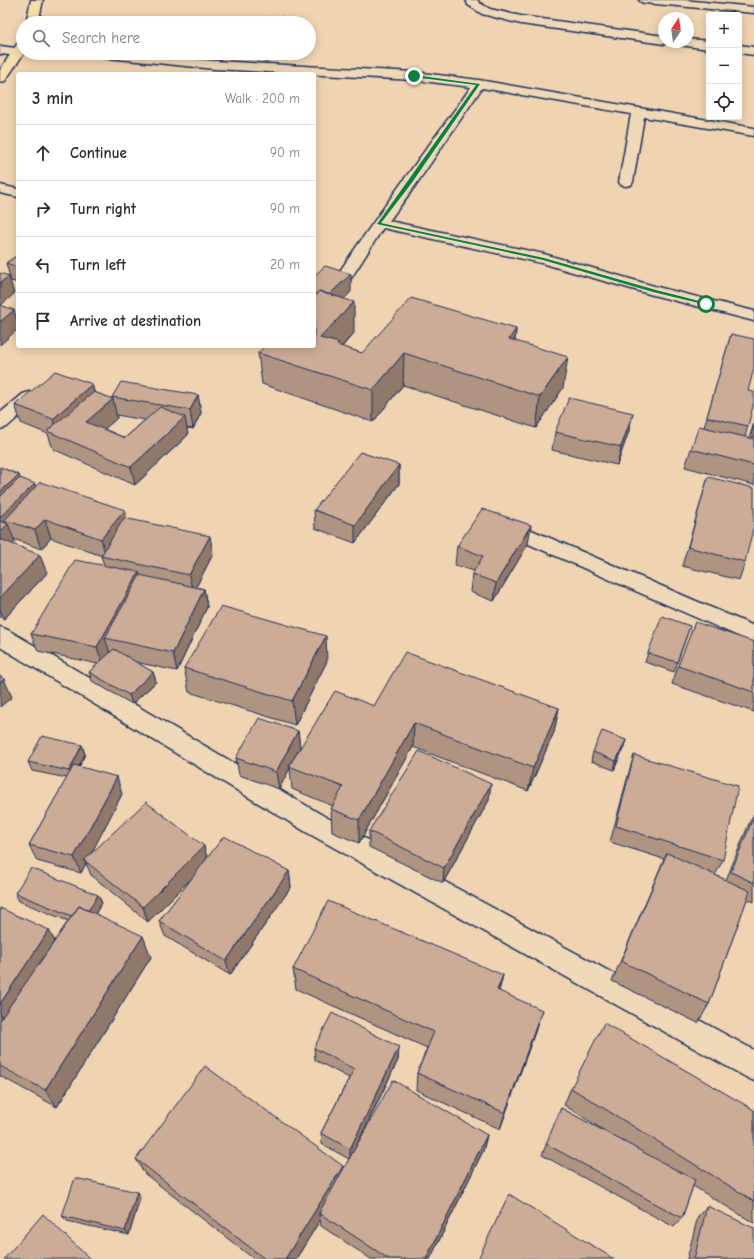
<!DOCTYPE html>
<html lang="en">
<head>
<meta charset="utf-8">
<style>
	:root { --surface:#fff; --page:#f2f2f3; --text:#2b2b33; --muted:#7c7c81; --line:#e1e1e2 }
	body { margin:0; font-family:"Comic Neue",sans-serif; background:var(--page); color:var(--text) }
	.controls { position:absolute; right:12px; top:12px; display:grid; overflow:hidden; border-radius:4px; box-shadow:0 2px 10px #0003 }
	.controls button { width:36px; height:36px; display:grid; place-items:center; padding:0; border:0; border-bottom:1px solid var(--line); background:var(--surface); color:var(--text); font:20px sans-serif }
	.compass { position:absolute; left:658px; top:12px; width:36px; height:36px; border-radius:50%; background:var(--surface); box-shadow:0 2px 10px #0003; rotate:13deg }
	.stop { position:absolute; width:12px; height:12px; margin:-9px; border:3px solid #0b8043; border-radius:50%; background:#fff }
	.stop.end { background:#0b8043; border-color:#fff; box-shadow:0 1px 4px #0008 }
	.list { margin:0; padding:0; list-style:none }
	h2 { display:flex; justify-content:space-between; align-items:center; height:52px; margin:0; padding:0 16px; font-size:17px }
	h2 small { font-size:13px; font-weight:400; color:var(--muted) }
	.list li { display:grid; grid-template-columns:26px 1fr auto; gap:12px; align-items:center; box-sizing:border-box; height:56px; padding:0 16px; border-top:1px solid var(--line) }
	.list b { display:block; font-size:15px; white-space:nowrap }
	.list em { font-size:13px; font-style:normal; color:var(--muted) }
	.icon { flex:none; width:22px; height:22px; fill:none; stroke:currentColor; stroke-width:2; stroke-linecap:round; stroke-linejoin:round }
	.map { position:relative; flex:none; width:754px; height:1259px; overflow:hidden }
	.search { position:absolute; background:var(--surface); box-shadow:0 2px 10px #0003; left:16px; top:16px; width:300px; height:44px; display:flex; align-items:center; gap:10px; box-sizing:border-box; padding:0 14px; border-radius:22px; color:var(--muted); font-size:15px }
	.panel { position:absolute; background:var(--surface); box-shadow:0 2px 10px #0003; left:16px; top:72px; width:300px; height:276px; border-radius:4px }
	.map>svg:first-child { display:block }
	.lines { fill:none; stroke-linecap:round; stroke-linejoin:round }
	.minor-casing { stroke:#1b2f5e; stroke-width:3 }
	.major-casing { stroke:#1b2f5e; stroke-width:3 }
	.minor { fill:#efd9b8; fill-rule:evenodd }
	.major { fill:#f8deab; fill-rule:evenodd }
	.wall { fill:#b09482; stroke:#1b2f5e; fill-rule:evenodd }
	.shaded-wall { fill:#90786a; stroke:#1b2f5e }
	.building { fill:#cdac97; stroke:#1b2f5e }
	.route { fill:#0b8043 }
</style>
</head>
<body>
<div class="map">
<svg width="754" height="1259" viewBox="0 0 754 1259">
	<rect width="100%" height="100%" fill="#f0d4b2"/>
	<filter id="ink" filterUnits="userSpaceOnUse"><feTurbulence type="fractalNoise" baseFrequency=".025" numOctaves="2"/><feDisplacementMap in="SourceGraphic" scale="8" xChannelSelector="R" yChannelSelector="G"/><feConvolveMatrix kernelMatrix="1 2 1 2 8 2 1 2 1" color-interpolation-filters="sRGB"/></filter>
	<g filter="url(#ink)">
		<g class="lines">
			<defs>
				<path id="minor" d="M 466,0 L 478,0 L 478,2 L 490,9 L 521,16 L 664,36 L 664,42 L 669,42 L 664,44 L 521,24 L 482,14 L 468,5 Z
					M 639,0 L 683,0 L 754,7 L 754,13 L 645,3 L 641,2 Z
					M 283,18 L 287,19 L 288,23 L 225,23 L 227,20 L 231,19 Z
					M 688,39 L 709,41 L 709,49 L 679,45 L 677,42 L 688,42 Z
					M 739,45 L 754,47 L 754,55 L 739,53 Z
					M 0,46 L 23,49 L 23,53 L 24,53 L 19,56 L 0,54 Z
					M 92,53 L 134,53 L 215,61 L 414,72 L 479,80 L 754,128 L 754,136 L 644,117 L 633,182 L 631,185 L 626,186 L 621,185 L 619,182 L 631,114 L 482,88 L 415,186 L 389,221 L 544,254 L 661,288 L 754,311 L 754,321 L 649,294 L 541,263 L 383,228 L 350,280 L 344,282 L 338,280 L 336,277 C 379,212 426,150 471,87 L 414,80 L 215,69 L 98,57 L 94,56 Z
					M 0,185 L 18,189 L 18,197 L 0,193 Z
					M 29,392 L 35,394 L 38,398 L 35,402 L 7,427 L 0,429 L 0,413 L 23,394 Z
					M 506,519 L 754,626 L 754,643 L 499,531 L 496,526 L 499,521 Z
					M 0,627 L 8,630 L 324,816 L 754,1050 L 754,1081 L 744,1076 L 306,832 L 0,647 Z"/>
				<path id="major" d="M 31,0 L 43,0 L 38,23 L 26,23 Z
					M 23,40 L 24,53 L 5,81 L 0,82 L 0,70 L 19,41 Z"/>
			</defs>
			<use href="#minor" class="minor-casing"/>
			<use href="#major" class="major-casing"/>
			<use href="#minor" class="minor"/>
			<use href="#major" class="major"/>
		</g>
		<path class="wall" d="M 18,255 L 18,283 L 11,281 L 6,263 Z
			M 314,276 L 351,292 L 344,299 L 354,333 L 342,347 L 362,353 L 516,329 L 515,341 L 563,388 L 536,428 L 403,385 L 373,422 L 262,384 L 258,353 L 314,346 Z
			M 731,334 L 748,426 L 745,437 L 749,438 L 754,423 L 754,485 L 685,467 L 691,449 L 704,427 Z
			M 92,384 L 94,392 L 112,399 L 112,397 L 198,395 L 201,413 L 193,429 L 187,428 L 188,435 L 135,485 L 53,449 L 48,434 L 21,423 L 15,405 ZM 116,415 L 145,420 L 125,438 L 104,429 L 117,418 Z
			M 629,431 L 617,465 L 552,450 L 555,432 Z
			M 399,465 L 399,484 L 355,543 L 315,528 L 314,510 Z
			M 0,467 L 19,475 L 20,479 L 36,487 L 127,519 L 213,554 L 196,587 L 204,589 L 207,607 L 177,671 L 135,662 L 153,672 L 156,682 L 132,704 L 92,681 L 89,672 L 98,664 L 38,651 L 31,634 L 104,565 L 101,556 L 102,556 L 51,538 L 41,549 L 14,539 L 15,542 L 13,544 L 47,573 L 4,619 L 0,617 Z
			M 708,477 L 745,562 L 739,580 L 682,566 Z
			M 528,544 L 494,601 L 470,592 L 472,574 L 474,571 L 455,565 L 457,546 Z
			M 690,626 L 674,672 L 645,662 L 648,653 Z
			M 754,642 L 754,712 L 672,684 L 678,666 Z
			M 327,661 L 295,725 L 189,692 L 184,668 Z
			M 374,706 L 559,708 L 554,732 L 528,791 L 413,747 L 359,843 L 332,832 L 331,809 L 333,806 L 292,789 L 290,768 L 279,789 L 239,775 L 236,758 L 298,731 L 300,748 Z
			M 626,740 L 623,749 L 614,770 L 591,761 L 593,752 Z
			M 82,745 L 85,754 L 79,767 L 122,794 L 91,853 L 204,846 L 207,859 L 289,871 L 291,887 L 230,975 L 165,936 L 159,921 L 194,876 L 148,922 L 91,875 L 86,863 L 81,873 L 37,861 L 29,845 L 67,778 L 32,771 L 28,762 Z
			M 634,755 L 723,860 L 715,875 L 726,880 L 750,821 L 754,814 L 754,902 L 747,899 L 709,1004 L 698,1023 L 612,981 L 664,859 L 610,842 L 629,772 Z
			M 489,800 L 443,883 L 369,847 L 369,831 Z
			M 15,893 L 98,895 L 102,903 L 95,914 L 151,957 L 57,1107 L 0,1076 L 0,908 L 55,941 L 68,921 L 19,901 Z
			M 293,969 L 503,975 L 499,991 L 536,1029 L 500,1129 L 416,1090 L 417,1073 L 427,1048 L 296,989 Z
			M 399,1047 L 398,1060 L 361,1137 L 487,1135 L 483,1151 L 430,1259 L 371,1259 L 321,1226 L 320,1220 L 296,1259 L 254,1259 L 145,1174 L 136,1159 L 343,1166 L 344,1169 L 349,1159 L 322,1144 L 321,1133 L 349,1078 L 315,1060 L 314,1048 Z
			M 571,1088 L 754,1110 L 754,1223 L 693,1186 L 682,1218 L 674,1227 L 542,1155 L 561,1108 L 616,1138 L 564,1105 Z
			M 140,1198 L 129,1235 L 67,1221 L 62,1216 Z
			M 707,1206 L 754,1259 L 687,1259 L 698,1216 Z"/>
		<path class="shaded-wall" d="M 351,274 L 351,292 L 314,329 L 314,309 Z
			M 9,276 L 14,294 L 0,306 L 0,283 Z
			M 354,302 L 354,333 L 339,349 L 320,338 Z
			M 14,310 L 18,323 L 18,329 L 0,345 L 0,322 Z
			M 516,329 L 513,360 L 509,339 Z
			M 404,353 L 403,385 L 373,422 L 373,390 Z
			M 568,357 L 563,388 L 536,428 L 540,397 Z
			M 92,384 L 97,403 L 57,435 L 53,419 Z
			M 198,395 L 201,413 L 193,429 L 190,410 Z
			M 113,399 L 117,418 L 91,441 L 86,422 Z
			M 633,413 L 629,431 L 617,465 L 621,447 Z
			M 185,417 L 188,435 L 135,485 L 131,467 Z
			M 399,465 L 399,484 L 355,543 L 355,525 Z
			M 19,475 L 25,493 L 35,484 L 41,503 L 5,520 L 7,525 L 8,524 L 15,542 L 0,557 L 0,492 Z
			M 125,510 L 129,528 L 106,557 L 101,539 Z
			M 45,519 L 51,538 L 41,549 L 35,530 Z
			M 531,525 L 528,544 L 494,601 L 496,583 Z
			M 210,536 L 213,554 L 193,593 L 189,575 Z
			M 40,555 L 47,573 L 4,619 L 0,609 L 0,598 Z
			M 139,572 L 143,591 L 105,638 L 110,653 L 103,665 L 97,647 Z
			M 204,589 L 207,607 L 177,671 L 173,653 Z
			M 326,636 L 327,661 L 295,725 L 292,701 Z
			M 153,672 L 156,682 L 132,704 L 129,695 Z
			M 4,679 L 12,697 L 0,707 L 0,683 Z
			M 559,708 L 554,732 L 528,791 L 533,768 Z
			M 414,723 L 413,747 L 359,843 L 359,820 Z
			M 298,731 L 300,748 L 289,766 L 290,768 L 279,789 L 276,772 Z
			M 626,740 L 623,749 L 614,770 L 616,761 Z
			M 82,745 L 85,754 L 73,780 L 69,771 Z
			M 117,777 L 122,794 L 87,862 L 84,860 L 86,863 L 81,873 L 74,857 Z
			M 491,784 L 489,800 L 443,883 L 444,868 Z
			M 204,846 L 208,862 L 148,922 L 143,907 Z
			M 289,871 L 291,887 L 230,975 L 226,961 Z
			M 98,895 L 102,903 L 86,928 L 82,920 Z
			M 49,930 L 57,945 L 6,1022 L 0,1014 L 0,1004 Z
			M 143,936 L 151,957 L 57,1107 L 45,1090 Z
			M 503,975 L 498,995 L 497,990 Z
			M 542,1010 L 536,1029 L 500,1129 L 505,1113 Z
			M 399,1047 L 398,1060 L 350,1159 L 350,1149 Z
			M 487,1135 L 483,1151 L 430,1259 L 426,1259 Z
			M 343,1166 L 345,1180 L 319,1213 L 320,1220 L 296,1259 L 285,1259 Z
			M 137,1192 L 140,1198 L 129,1235 L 125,1231 Z"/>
		<path class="building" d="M 18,255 L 18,267 L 6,263 Z
			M 325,266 L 351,274 L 329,295 L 319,291 L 314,297 L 314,276 Z
			M 0,273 L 9,276 L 0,283 Z
			M 319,291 L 354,302 L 320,338 L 339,343 L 337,345 L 362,353 L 411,298 L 516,329 L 509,339 L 568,357 L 540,397 L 404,353 L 373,390 L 258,353 L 265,346 L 314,346 L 314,296 Z
			M 0,305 L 14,310 L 0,322 Z
			M 731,334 L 754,339 L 754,368 L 748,391 L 754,392 L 754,402 L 748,426 L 707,417 Z
			M 55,371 L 92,384 L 53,419 L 15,405 Z
			M 121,382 L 198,395 L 190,410 L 112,397 Z
			M 94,392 L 113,399 L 86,422 L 125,438 L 160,407 L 185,417 L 131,467 L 47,431 Z
			M 569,398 L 633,413 L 621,447 L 555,432 Z
			M 754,423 L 754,437 L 751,436 Z
			M 699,426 L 754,439 L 754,465 L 691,449 Z
			M 360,452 L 399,465 L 355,525 L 314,510 Z
			M 0,467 L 19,475 L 0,492 Z
			M 708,477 L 754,488 L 754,525 L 745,562 L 688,547 Z
			M 20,478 L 35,484 L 0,517 L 0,497 Z
			M 40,482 L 125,510 L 101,539 L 45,519 L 35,530 L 5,520 Z
			M 482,509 L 531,525 L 496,583 L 472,574 L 483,556 L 457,546 Z
			M 124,518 L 210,536 L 189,575 L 101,556 Z
			M 0,521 L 8,524 L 0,532 Z
			M 0,539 L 40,555 L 0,598 Z
			M 75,560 L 139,572 L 97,647 L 31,634 Z
			M 140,575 L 204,589 L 173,653 L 105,638 Z
			M 221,606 L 326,636 L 292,701 L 184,668 Z
			M 662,616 L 690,626 L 677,662 L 648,653 Z
			M 695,622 L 754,642 L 754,692 L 678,666 Z
			M 114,649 L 153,672 L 129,695 L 89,672 Z
			M 405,652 L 559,708 L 533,768 L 414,723 L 359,820 L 331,809 L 343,787 L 289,766 L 335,691 L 374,706 Z
			M 0,676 L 4,679 L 0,683 Z
			M 259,718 L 298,731 L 276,772 L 236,758 Z
			M 602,731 L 626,740 L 616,761 L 593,752 Z
			M 42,736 L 82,745 L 69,771 L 28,762 Z
			M 419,751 L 491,784 L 444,868 L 369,831 Z
			M 634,755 L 738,786 L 723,860 L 616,826 Z
			M 74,765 L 117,777 L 74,857 L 29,845 Z
			M 146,802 L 204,846 L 143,907 L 84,860 Z
			M 754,816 L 754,883 L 731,872 Z
			M 224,836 L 289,871 L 226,961 L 159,921 Z
			M 667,853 L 750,891 L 709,1004 L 621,961 Z
			M 31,868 L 98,895 L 88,911 L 79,906 L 72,916 L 15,893 Z
			M 328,901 L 503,975 L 497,990 L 542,1010 L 505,1113 L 417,1073 L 434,1032 L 293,969 Z
			M 79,906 L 143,936 L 45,1090 L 0,1066 L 0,1020 Z
			M 0,908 L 49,930 L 0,1004 Z
			M 332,1013 L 399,1047 L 350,1149 L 321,1133 L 354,1069 L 314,1048 Z
			M 604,1023 L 754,1110 L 754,1201 L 571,1088 Z
			M 205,1066 L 343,1166 L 285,1259 L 265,1259 L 136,1159 Z
			M 393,1080 L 487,1135 L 426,1259 L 389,1259 L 319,1213 Z
			M 561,1108 L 695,1180 L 682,1218 L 546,1144 Z
			M 75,1178 L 137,1192 L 125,1231 L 62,1216 Z
			M 509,1194 L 614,1259 L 478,1259 Z
			M 707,1206 L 754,1228 L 754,1259 L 694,1259 Z
			M 43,1214 L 90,1259 L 4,1259 Z"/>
	</g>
	<path class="route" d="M 414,75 L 480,84 L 411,184 L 381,223 L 544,258 L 656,290 L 707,303 L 707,305 L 653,292 L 543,260 L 377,224 L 476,85 L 413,77 Z"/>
</svg>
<div class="controls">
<button>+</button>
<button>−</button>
<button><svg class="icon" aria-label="locate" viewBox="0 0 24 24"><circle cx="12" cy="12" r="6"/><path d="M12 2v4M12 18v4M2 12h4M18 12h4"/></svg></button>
</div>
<svg class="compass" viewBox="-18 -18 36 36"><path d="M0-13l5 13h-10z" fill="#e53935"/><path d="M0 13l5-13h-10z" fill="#7c7c81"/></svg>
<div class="stop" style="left:706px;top:304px"></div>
<div class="stop end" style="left:414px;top:76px"></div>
<div class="search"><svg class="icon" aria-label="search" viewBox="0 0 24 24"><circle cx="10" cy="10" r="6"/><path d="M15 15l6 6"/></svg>Search here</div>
<section class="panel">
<h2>3 min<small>Walk · 200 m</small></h2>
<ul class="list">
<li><svg class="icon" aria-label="ahead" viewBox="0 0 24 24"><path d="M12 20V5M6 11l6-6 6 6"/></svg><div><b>Continue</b></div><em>90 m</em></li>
<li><svg class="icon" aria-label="right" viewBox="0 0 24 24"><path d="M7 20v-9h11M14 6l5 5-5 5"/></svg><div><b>Turn right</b></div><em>90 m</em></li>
<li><svg class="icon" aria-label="left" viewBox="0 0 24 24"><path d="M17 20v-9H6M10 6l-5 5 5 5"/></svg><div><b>Turn left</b></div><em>20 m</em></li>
<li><svg class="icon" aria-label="arrive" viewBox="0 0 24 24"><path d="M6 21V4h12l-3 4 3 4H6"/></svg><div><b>Arrive at destination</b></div></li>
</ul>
</section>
</div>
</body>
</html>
